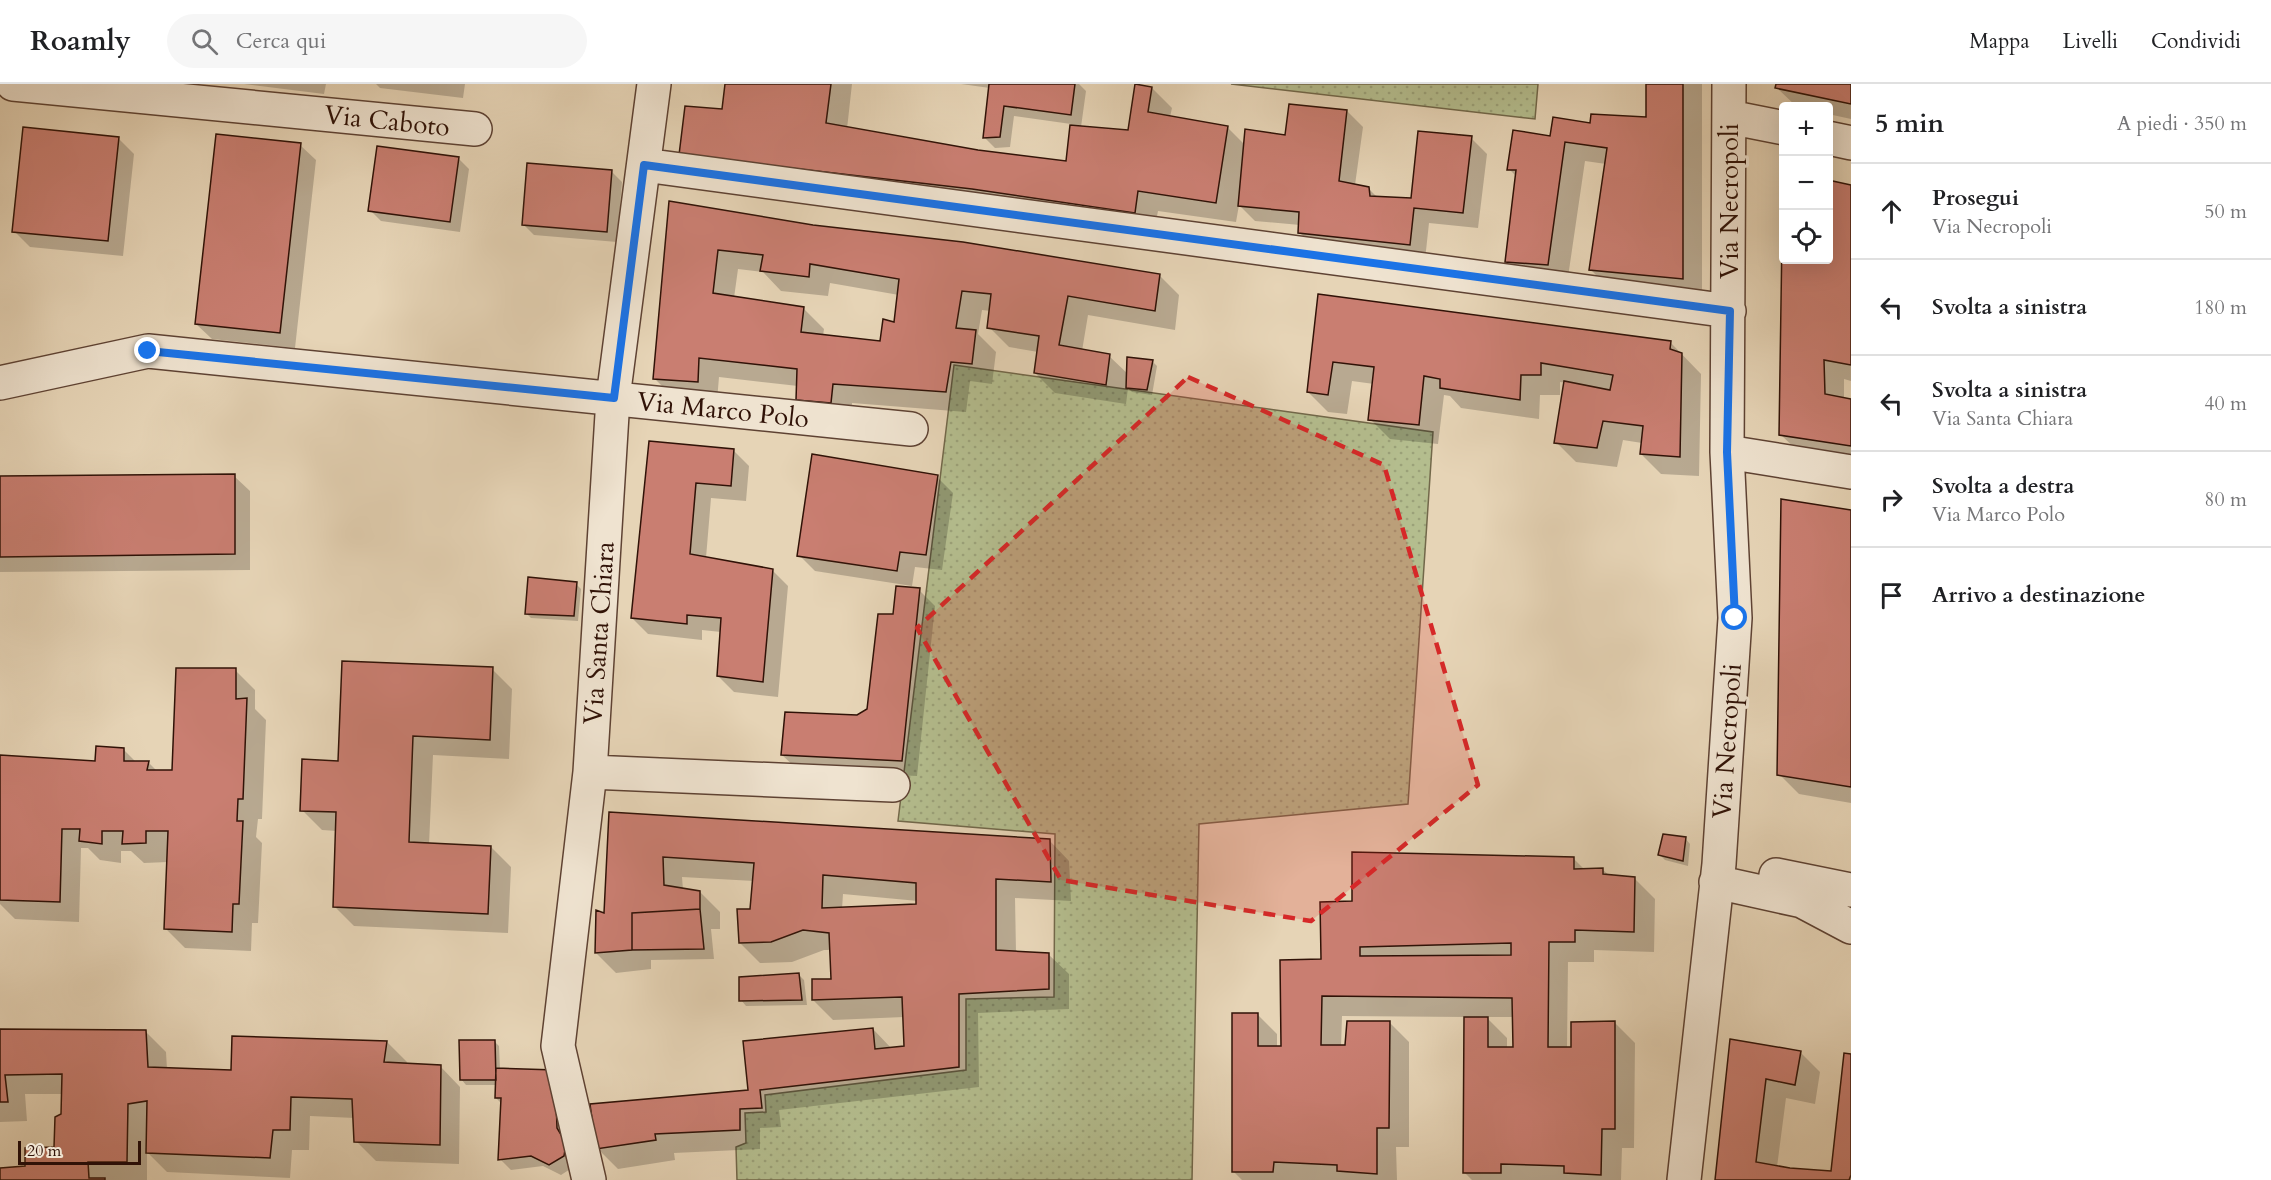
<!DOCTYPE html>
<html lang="it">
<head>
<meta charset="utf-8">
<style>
	:root { --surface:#fff; --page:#f6f6f6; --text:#202124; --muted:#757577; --line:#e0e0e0 }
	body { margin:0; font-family:Cardo,serif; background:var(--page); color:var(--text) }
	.controls { position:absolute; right:18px; top:18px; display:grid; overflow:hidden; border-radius:6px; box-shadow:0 6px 24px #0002 }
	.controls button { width:54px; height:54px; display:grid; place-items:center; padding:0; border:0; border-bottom:2px solid var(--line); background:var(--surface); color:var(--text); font:30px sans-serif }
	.scale { position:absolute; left:18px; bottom:15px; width:123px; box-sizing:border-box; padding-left:6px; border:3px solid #301207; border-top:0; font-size:16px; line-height:21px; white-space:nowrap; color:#301207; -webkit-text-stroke:4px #efe3d0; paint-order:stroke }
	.stop { position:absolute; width:18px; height:18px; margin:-14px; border:4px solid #1a73e8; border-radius:50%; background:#fff }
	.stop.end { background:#1a73e8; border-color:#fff; box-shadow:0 2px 6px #0008 }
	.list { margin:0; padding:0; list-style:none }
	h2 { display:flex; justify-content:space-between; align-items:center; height:78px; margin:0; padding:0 24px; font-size:26px }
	h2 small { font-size:20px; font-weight:400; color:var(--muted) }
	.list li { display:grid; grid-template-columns:39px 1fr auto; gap:18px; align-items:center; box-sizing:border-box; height:96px; padding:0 24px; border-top:2px solid var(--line) }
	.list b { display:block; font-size:22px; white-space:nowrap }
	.list p { margin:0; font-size:20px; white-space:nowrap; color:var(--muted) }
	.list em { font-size:20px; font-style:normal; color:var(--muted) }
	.icon { flex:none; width:33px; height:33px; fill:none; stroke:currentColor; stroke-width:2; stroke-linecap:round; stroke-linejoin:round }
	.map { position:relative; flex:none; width:1851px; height:1096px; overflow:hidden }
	header { display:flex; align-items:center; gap:36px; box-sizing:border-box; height:84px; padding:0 30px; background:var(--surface); border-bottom:2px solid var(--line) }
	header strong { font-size:28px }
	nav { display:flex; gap:33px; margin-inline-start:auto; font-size:21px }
	.search { width:420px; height:54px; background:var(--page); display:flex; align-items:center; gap:15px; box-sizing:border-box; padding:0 21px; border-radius:33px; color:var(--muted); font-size:22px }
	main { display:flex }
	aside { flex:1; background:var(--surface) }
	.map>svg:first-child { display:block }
	.grass { fill:url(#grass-dots); stroke:#72684a; stroke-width:1.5 }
	.shadow { fill:#0003; fill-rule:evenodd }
	.building { fill:#c97e71; stroke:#301207; stroke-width:1.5; fill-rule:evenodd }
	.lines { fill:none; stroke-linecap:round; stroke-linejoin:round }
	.minor-casing { stroke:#5e4233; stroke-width:36 }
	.minor { stroke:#efe3d0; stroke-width:33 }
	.route { stroke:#1a73e8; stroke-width:8 }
	.marked { fill:#d62828; fill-opacity:0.2; stroke:#d62828; stroke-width:4.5; stroke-dasharray:12 8; stroke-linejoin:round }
	.labels { text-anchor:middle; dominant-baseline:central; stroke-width:6; stroke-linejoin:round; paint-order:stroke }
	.street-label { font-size:26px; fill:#301207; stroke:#efe3d0 }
</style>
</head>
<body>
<header>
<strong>Roamly</strong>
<div class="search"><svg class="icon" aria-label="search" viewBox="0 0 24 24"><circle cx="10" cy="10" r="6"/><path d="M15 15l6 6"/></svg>Cerca qui</div>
<nav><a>Mappa</a><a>Livelli</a><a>Condividi</a></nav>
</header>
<main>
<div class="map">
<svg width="1851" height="1096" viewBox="0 0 1851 1096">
	<defs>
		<pattern id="grass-dots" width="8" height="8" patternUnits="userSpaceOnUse" patternTransform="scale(1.5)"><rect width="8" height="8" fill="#b4bd8e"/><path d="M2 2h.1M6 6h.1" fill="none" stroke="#9ba179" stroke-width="1.8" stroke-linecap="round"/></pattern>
	</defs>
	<rect width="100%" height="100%" fill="#e6d4b6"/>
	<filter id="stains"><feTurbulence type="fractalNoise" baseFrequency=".00333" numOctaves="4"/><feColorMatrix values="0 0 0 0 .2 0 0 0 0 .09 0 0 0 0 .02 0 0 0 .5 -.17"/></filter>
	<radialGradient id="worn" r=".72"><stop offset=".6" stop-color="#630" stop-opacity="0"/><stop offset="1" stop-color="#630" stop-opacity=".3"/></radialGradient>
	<path class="grass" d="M 1231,0 L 1538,0 L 1535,35 Z
		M 954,281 L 1433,348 L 1408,720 L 1199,740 L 1192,1096 L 737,1096 L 736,1063 L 746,1059 L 745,1029 L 766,1028 L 765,1011 L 966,986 L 966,915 L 1054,913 L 1055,750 L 898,737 Z"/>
	<path class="shadow" d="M 244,0 L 326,0 L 324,10 Z
		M 376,0 L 465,0 L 463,14 L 380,4 Z
		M 726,0 L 852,0 L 847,45 L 978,67 L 1067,79 L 1071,40 L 1014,32 L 1010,63 L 995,64 L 984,53 L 990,4 L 961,0 L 1079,0 L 1086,7 L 1081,43 L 1129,48 L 1152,4 L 1172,24 L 1170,33 L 1227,43 L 1245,61 L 1286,53 L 1347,27 L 1363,43 L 1355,101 L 1368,104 L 1378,114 L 1412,116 L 1471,54 L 1487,70 L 1478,144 L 1429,139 L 1425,176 L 1315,164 L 1299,148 L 1300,141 L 1255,137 L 1239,121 L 1236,138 L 1158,127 L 1154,148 L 701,91 L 723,27 Z
		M 1648,0 L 1702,0 L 1702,215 L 1611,206 L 1591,186 L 1606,80 L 1585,77 L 1567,200 L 1526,198 L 1506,178 L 1517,93 L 1509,85 L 1551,53 L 1591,41 L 1648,34 Z
		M 1777,0 L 1851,0 L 1851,35 L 1828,30 L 1828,22 L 1796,22 L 1776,3 Z
		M 118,54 L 134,70 L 123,172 L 30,163 L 14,147 Z
		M 300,61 L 316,76 L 295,264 L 212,255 L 196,240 Z
		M 458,74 L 469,85 L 460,148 L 381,137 L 370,126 Z
		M 611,87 L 622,98 L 617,158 L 534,151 L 523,140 Z
		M 1851,102 L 1851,297 L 1844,295 L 1844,315 L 1851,316 L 1851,378 L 1801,370 L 1780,350 L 1784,176 L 1828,176 Z
		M 670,119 L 813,142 L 1159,191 L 1179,211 L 1175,246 L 1088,231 L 1082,267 L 1109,272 L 1128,290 L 1152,277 L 1157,282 L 1152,311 L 1132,308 L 1128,304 L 1126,320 L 1055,309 L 1035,289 L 1038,268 L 1009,263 L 989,243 L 991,227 L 982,226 L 978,250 L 996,268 L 992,300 L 970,297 L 966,328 L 852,319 L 851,338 L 818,335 L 798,315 L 798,302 L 719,293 L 717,317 L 675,315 L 655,295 ZM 738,185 L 763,188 L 781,207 L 828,212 L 830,199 L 899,211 L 895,240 L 881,258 L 823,252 L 824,245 L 804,225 L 734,214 Z
		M 1319,212 L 1670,258 L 1701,290 L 1699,392 L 1661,390 L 1641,370 L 1642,359 L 1623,356 L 1617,383 L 1576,378 L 1556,358 L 1566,299 L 1560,298 L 1560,311 L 1540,311 L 1539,335 L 1461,324 L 1450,312 L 1444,311 L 1438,360 L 1390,355 L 1370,335 L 1374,300 L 1352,297 L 1347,330 L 1328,328 L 1308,308 Z
		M 650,358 L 733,366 L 749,382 L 746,417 L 711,414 L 706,474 L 772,486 L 788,502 L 778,613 L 734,608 L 718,592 L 721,548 L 702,546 L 702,556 L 648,550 L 632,534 Z
		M 234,392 L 250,407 L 250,486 L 0,488 L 0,394 Z
		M 937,393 L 953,409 L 942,486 L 915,483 L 912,502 L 815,487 L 799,471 Z
		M 1851,427 L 1851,719 L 1799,710 L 1779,690 Z
		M 576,500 L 581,505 L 578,537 L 531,534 L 526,529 Z
		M 919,506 L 935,522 L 917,692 L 798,686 L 782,671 L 869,626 L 894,531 Z
		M 492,585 L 512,605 L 509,675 L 433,671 L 429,761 L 491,763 L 511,783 L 508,849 L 354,842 L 334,822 L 337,747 L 322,746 L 302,726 L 339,678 Z
		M 235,586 L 255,606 L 255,625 L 266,636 L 262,735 L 258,735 L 256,753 L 262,759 L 258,839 L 252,839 L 251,867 L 185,864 L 165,844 L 168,778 L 144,779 L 131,767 L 121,767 L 121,779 L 100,776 L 88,764 L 81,764 L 79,838 L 15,835 L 0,820 L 0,701 L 97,678 L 124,666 L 136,678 L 148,678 L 157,687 L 173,687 Z
		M 611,729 L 1049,756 L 1069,777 L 1071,817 L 1015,814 L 1016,868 L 1048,870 L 1069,890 L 1069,925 L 978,929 L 979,1003 L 779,1026 L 781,1043 L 760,1044 L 760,1065 L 674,1069 L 675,1076 L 618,1085 L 598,1065 L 749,1008 L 873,945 L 892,965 L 906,963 L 904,933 L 833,936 L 813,916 L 833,896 L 832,866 L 824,866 L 792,878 L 760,879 L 740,859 L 751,827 L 754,797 L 682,793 L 683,806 L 700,808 L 720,828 L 720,845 L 711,845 L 714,875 L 651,876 L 651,885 L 616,889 L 596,869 L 605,831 ZM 843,810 L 918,817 L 918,822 L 842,825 Z
		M 1685,754 L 1690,760 L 1688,782 L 1665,776 L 1660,771 Z
		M 1573,774 L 1585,786 L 1603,786 L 1610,792 L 1635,795 L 1655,815 L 1654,868 L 1594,866 L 1594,878 L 1568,878 L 1567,964 L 1572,964 L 1615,939 L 1635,959 L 1634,1064 L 1622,1064 L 1621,1096 L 1472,1096 L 1465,1089 L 1465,933 L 1342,932 L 1341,963 L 1347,963 L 1389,938 L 1409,958 L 1409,1063 L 1396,1063 L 1397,1096 L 1242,1096 L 1233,1087 L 1257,930 L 1277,950 L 1277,963 L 1283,963 L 1322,877 L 1354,818 ZM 1486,933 L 1514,933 L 1514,965 L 1507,965 L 1507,954 Z
		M 799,891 L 804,896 L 807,921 L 746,922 L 741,916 Z
		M 0,947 L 146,948 L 166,968 L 167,985 L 232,987 L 387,958 L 407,978 L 406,981 L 440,982 L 460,1003 L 459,1080 L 376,1077 L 356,1057 L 355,1034 L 310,1032 L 309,1066 L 292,1066 L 290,1094 L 167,1088 L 147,1068 L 147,1096 L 0,1096 L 0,1086 L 26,1084 L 55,1065 L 63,1031 L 63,1010 L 25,1010 L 27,1037 L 0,1038 Z
		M 494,957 L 499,962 L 500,985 L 565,998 L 575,1082 L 561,1091 L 543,1082 L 511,1086 L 500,1075 L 502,1020 L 496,1014 L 497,1001 L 466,1001 L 461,995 Z
		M 1732,957 L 1800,968 L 1820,988 L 1815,1020 L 1786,1014 L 1777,1083 L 1832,1088 L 1851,972 L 1851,1096 L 1716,1096 Z"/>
	<path class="building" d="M 725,0 L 831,0 L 826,39 L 978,66 L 1066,77 L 1070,41 L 1128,46 L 1135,0 L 1152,3 L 1148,28 L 1228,42 L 1216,119 L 1138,107 L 1135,129 L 972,105 L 679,71 L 685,22 L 722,25 Z
		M 989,0 L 1075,0 L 1071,31 L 1004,22 L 1000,53 L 983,54 Z
		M 1646,0 L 1683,0 L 1683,195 L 1589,186 L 1607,64 L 1565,58 L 1548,181 L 1505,178 L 1516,86 L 1507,86 L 1513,46 L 1550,52 L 1553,33 L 1590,39 L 1591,30 L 1646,33 Z
		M 1776,0 L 1851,0 L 1851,20 L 1775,4 Z
		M 1289,20 L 1347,26 L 1339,97 L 1369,103 L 1370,112 L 1411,114 L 1418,47 L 1472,52 L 1463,129 L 1414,124 L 1410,161 L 1298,149 L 1299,128 L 1238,122 L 1245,45 L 1285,51 Z
		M 23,43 L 119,53 L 108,157 L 12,148 Z
		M 216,50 L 301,59 L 280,249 L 195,240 Z
		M 377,62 L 459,73 L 450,138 L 368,127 Z
		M 527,79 L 612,86 L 607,148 L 522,141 Z
		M 1783,87 L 1784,176 L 1828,176 L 1828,96 L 1851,101 L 1851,281 L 1824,276 L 1825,310 L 1851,315 L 1851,362 L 1779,351 Z
		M 669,117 L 813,141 L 963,158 L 1160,190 L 1155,227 L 1068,212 L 1059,261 L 1110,270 L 1106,301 L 1034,289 L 1039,252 L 987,244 L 991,210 L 962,207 L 956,244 L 976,246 L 972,280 L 951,278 L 946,308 L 833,300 L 831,319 L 796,316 L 797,285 L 699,274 L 698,298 L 653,295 ZM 718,166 L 763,171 L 760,187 L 809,193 L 810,180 L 899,195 L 894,238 L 883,235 L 880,257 L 801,248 L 804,223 L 713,209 Z
		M 1318,210 L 1671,257 L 1670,265 L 1682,269 L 1680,373 L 1640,370 L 1643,342 L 1603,337 L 1597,364 L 1554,359 L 1564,297 L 1610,306 L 1613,291 L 1541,279 L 1541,291 L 1521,291 L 1520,316 L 1440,304 L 1440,295 L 1424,292 L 1419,341 L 1368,336 L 1374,283 L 1333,278 L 1328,311 L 1307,308 Z
		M 1127,273 L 1153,276 L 1147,306 L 1126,304 Z
		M 649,357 L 734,365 L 731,402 L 696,399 L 690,470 L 773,485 L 763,598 L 717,592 L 721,534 L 687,531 L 687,540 L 631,534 Z
		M 812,370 L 938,391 L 926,471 L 900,468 L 897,487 L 797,472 Z
		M 235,390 L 235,470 L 0,473 L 0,392 Z
		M 1781,415 L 1851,426 L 1851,703 L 1777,691 Z
		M 528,493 L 577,498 L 574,532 L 525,530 Z
		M 896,502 L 920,504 L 902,677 L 781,671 L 785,628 L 857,631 L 867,625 L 878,530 L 893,530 Z
		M 342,577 L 493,583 L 490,656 L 413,652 L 409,758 L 491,762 L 488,830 L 333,823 L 336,728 L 300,727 L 302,675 L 338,677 Z
		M 176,584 L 236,584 L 236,615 L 247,614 L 243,715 L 238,715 L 237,737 L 243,737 L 239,820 L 233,820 L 232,848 L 164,845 L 168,747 L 146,747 L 146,759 L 122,760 L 123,747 L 102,747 L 102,760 L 79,757 L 80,745 L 62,745 L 60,818 L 0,816 L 0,671 L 95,677 L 96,662 L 124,664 L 124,677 L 149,677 L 147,686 L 172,686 Z
		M 609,728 L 1050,755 L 1051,798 L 996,795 L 996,866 L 1049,869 L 1049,905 L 959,910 L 959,983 L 760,1006 L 762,1024 L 740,1025 L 740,1046 L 655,1050 L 656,1056 L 596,1065 L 590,1020 L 748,1006 L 743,957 L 873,944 L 875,965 L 904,962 L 902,913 L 812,916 L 812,895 L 831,895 L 829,849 L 803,846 L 771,858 L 739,859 L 737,825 L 750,825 L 754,779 L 663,773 L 664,801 L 700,807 L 700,825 L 632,829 L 632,866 L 595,869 L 596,826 L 604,829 ZM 823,791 L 916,799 L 916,820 L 822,824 Z
		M 1663,750 L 1686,753 L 1683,777 L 1658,771 Z
		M 1352,768 L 1574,773 L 1574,785 L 1603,784 L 1603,790 L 1635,793 L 1634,848 L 1575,846 L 1575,858 L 1549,858 L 1548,963 L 1571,963 L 1571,938 L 1615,937 L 1615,1045 L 1602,1045 L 1601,1091 L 1564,1089 L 1564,1082 L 1501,1080 L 1501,1089 L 1463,1089 L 1464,933 L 1488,933 L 1488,963 L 1513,963 L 1512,914 L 1322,912 L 1321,961 L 1345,961 L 1347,937 L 1390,937 L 1389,1044 L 1377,1044 L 1377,1090 L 1337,1087 L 1337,1081 L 1274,1078 L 1273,1088 L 1232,1088 L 1232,929 L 1258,929 L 1258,962 L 1281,962 L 1280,876 L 1321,875 L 1320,818 L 1352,817 ZM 1511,859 L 1511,871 L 1360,872 L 1360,863 Z
		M 700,825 L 704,865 L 632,866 L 632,829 Z
		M 799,889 L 802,916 L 739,917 L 739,893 Z
		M 0,945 L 146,946 L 148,983 L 231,986 L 232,952 L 387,957 L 384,978 L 441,981 L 440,1061 L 354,1058 L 352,1015 L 291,1013 L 290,1046 L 273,1046 L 270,1074 L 146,1069 L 147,1017 L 128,1020 L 127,1078 L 88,1078 L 89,1094 L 105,1094 L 105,1096 L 0,1096 L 0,1084 L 25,1082 L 25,1064 L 54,1063 L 55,1033 L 61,1030 L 62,990 L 5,991 L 8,1018 L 0,1018 Z
		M 1730,955 L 1801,967 L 1795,1001 L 1766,995 L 1756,1078 L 1790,1084 L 1831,1087 L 1844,969 L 1851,970 L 1851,1091 L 1849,1096 L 1715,1096 Z
		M 459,956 L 495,956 L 496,996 L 460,996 Z
		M 496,984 L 555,986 L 557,1044 L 566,1059 L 564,1072 L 549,1081 L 531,1072 L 498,1076 L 501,1014 L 495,1014 Z"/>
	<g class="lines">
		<defs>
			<path id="minor" d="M 13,0 L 475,45
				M 1729,33 L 1784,44
				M 1828,54 L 1851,59
				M 644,81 L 1729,227
				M 0,299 L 148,267 L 911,345
				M 1727,368 L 1851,388
				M 590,688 L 893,701
				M 1776,791 L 1851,806
				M 1716,798 L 1802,817 L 1851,843
				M 589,1096 L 558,962 L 590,688 L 613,314 L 654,0
				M 1684,1096 L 1719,780 L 1735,534 L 1727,368 L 1729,0"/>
		</defs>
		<use href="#minor" class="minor-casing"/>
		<use href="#minor" class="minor"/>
	</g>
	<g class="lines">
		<path class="route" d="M 148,267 L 614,314 L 644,81 L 1730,227 L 1727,368 L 1735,534"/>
	</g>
	<path class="marked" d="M 1188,293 L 1384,381 L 1478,701 L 1311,837 L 1061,796 L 917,544 Z"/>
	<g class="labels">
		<g class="street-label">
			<text transform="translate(387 37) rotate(6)">Via Caboto</text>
			<text transform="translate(1729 117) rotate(-90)">Via Necropoli</text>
			<text transform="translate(723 326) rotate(6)">Via Marco Polo</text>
			<text transform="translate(599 549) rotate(-86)">Via Santa Chiara</text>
			<text transform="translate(1727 657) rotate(-86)">Via Necropoli</text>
		</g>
	</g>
	<rect width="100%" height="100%" filter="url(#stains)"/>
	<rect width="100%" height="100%" fill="url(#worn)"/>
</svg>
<div class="controls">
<button>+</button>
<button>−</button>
<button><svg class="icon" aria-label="locate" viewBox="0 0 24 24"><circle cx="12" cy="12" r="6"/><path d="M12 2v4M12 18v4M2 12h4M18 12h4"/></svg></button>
</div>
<div class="scale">20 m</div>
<div class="stop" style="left:1735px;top:534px"></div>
<div class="stop end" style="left:148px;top:267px"></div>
</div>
<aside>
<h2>5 min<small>A piedi · 350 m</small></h2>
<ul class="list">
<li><svg class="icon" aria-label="ahead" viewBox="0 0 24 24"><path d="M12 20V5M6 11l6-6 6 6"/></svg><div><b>Prosegui</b><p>Via Necropoli</p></div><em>50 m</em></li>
<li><svg class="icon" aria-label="left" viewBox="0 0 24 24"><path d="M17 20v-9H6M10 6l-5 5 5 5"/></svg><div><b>Svolta a sinistra</b></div><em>180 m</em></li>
<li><svg class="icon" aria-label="left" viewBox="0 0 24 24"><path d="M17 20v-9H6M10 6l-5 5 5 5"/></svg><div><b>Svolta a sinistra</b><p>Via Santa Chiara</p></div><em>40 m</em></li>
<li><svg class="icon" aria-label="right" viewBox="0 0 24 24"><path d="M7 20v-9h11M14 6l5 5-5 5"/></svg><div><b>Svolta a destra</b><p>Via Marco Polo</p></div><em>80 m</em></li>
<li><svg class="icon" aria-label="arrive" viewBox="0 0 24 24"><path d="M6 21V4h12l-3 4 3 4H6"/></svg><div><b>Arrivo a destinazione</b></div></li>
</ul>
</aside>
</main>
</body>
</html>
